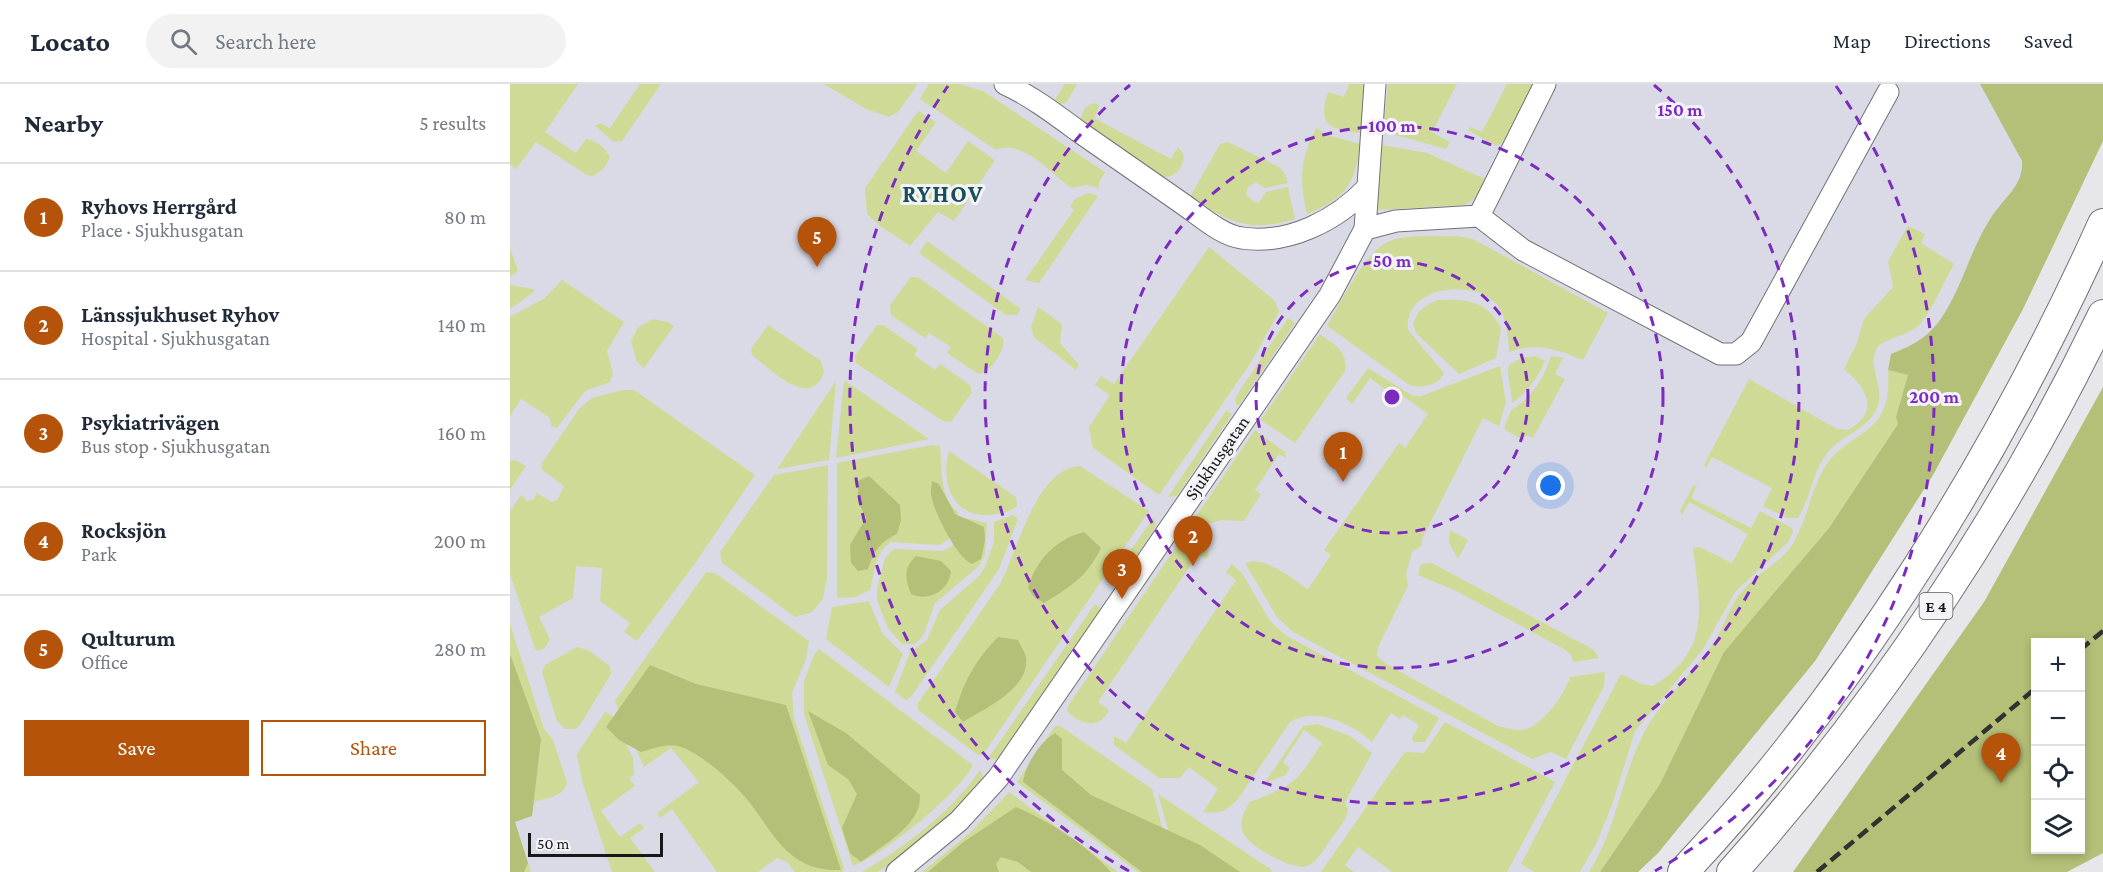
<!DOCTYPE html>
<html lang="en">
<head>
<meta charset="utf-8">
<style>
	:root { --surface:#fff; --page:#f2f2f3; --text:#1f2937; --muted:#747a83; --line:#e0e1e3; --accent:#b45309 }
	body { margin:0; font-family:"Crimson Pro",serif; background:var(--page); color:var(--text) }
	.controls { position:absolute; right:18px; bottom:18px; display:grid; overflow:hidden; border-radius:0px; box-shadow:0 3px 9px #0003 }
	.controls button { width:54px; height:54px; display:grid; place-items:center; padding:0; border:0; border-bottom:2px solid var(--line); background:var(--surface); color:var(--text); font:30px sans-serif }
	.scale { position:absolute; left:18px; bottom:15px; width:135px; box-sizing:border-box; padding-left:6px; border:3px solid #181819; border-top:0; font-size:16px; line-height:21px; white-space:nowrap; color:#181819; -webkit-text-stroke:4px #f3f3f8; paint-order:stroke }
	.you { position:absolute; left:1041px; top:402px; width:21px; height:21px; margin:-15px; border:4px solid #fff; border-radius:50%; background:#1a73e8; box-shadow:0 0 0 9px #1a73e833 }
	.badge { display:grid; place-items:center; width:39px; height:39px; border-radius:50%; background:var(--accent); color:#fff; font-size:20px; font-weight:700 }
	.pin { position:absolute; translate:-50% -50px; filter:drop-shadow(0 2px 3px #0008) }
	.pin::after { content:''; position:absolute; top:32px; width:21px; height:18px; background:inherit; clip-path:polygon(0 0,100% 0,50% 100%) }
	.list { margin:0; padding:0; list-style:none }
	h2 { display:flex; justify-content:space-between; align-items:center; height:78px; margin:0; padding:0 24px; font-size:26px }
	h2 small { font-size:20px; font-weight:400; color:var(--muted) }
	.list li { display:grid; grid-template-columns:39px 1fr auto; gap:18px; align-items:center; box-sizing:border-box; height:108px; padding:0 24px; border-top:2px solid var(--line) }
	.list b { display:block; font-size:22px; white-space:nowrap }
	.list p { margin:0; font-size:20px; white-space:nowrap; color:var(--muted) }
	.list em { font-size:20px; font-style:normal; color:var(--muted) }
	.actions { display:flex; gap:12px; padding:18px 24px }
	.actions a { flex:1; padding:14px 0; border:2px solid var(--accent); border-radius:0px; text-align:center; font-size:21px; color:var(--accent) }
	.actions .main { background:var(--accent); color:#fff }
	.icon { flex:none; width:33px; height:33px; fill:none; stroke:currentColor; stroke-width:2; stroke-linecap:round; stroke-linejoin:round }
	.map { position:relative; flex:none; width:1593px; height:788px; overflow:hidden }
	header { display:flex; align-items:center; gap:36px; box-sizing:border-box; height:84px; padding:0 30px; background:var(--surface); border-bottom:2px solid var(--line) }
	header strong { font-size:28px }
	nav { display:flex; gap:33px; margin-inline-start:auto; font-size:21px }
	.search { width:420px; height:54px; background:var(--page); display:flex; align-items:center; gap:15px; box-sizing:border-box; padding:0 21px; border-radius:33px; color:var(--muted); font-size:22px }
	main { display:flex }
	aside { flex:1; background:var(--surface) }
	.map>svg:first-child { display:block }
	.built { fill:#dadae6 }
	.green { fill:#ceda96 }
	.forest { fill:#b4c077; fill-rule:evenodd }
	.lines { fill:none; stroke-linecap:round; stroke-linejoin:round }
	.minor-casing { stroke:#727377; stroke-width:23 }
	.highway-casing { stroke:#727377; stroke-width:32 }
	.minor { stroke:#fff; stroke-width:21 }
	.highway { stroke:#fff; stroke-width:30 }
	.rail { stroke:#323233; stroke-width:4.5; stroke-dasharray:12 6; stroke-linecap:butt }
	.ring { fill:none; stroke:#7b2cbf; stroke-width:3; stroke-dasharray:10 8 }
	.labels { text-anchor:middle; dominant-baseline:central; stroke-width:6; stroke-linejoin:round; paint-order:stroke }
	.shield { fill:#f3f3f8; stroke:#5a5a5c; stroke-width:1.5 }
	.shield-label { font-size:16px; font-weight:bold; fill:#181819 }
	.street-label { font-size:18px; fill:#181819; stroke:#f3f3f8 }
	.district-label { font-size:24px; font-weight:bold; letter-spacing:1.5px; fill:#17505b; stroke:#f3f3f8 }
	.centre { fill:#7b2cbf; stroke:#f3f3f8; stroke-width:3 }
	.ring-label { font-size:18px; text-anchor:middle; font-weight:bold; fill:#7b2cbf; stroke:#f3f3f8; stroke-width:6; stroke-linejoin:round; paint-order:stroke }
</style>
</head>
<body>
<header>
<strong>Locato</strong>
<div class="search"><svg class="icon" aria-label="search" viewBox="0 0 24 24"><circle cx="10" cy="10" r="6"/><path d="M15 15l6 6"/></svg>Search here</div>
<nav><a>Map</a><a>Directions</a><a>Saved</a></nav>
</header>
<main>
<aside>
<h2>Nearby<small>5 results</small></h2>
<ul class="list">
<li><span class="badge">1</span><div><b>Ryhovs Herrgård</b><p>Place · Sjukhusgatan</p></div><em>80 m</em></li>
<li><span class="badge">2</span><div><b>Länssjukhuset Ryhov</b><p>Hospital · Sjukhusgatan</p></div><em>140 m</em></li>
<li><span class="badge">3</span><div><b>Psykiatrivägen</b><p>Bus stop · Sjukhusgatan</p></div><em>160 m</em></li>
<li><span class="badge">4</span><div><b>Rocksjön</b><p>Park</p></div><em>200 m</em></li>
<li><span class="badge">5</span><div><b>Qulturum</b><p>Office</p></div><em>280 m</em></li>
</ul>
<div class="actions"><a class="main">Save</a><a>Share</a></div>
</aside>
<div class="map">
<svg width="1593" height="788" viewBox="0 0 1593 788">
	<rect width="100%" height="100%" fill="#e6e6eb"/>
	<path class="built" d="M 0,0 L 1593,0 L 1593,57 L 1513,225 L 1423,391 L 1305,577 L 1148,769 L 1128,788 L 14,788 L 18,779 L 5,737 L 0,573 Z"/>
	<path class="green" d="M 0,0 L 68,0 L 35,48 L 66,69 L 76,55 C 85,55 97,65 100,74 L 94,84 L 83,92 L 77,91 L 26,58 L 6,85 L 0,80 Z
		M 130,0 L 151,0 L 112,57 L 104,58 L 85,42 L 90,39 L 100,44 Z
		M 314,0 L 408,0 L 388,28 L 379,33 L 356,25 Z
		M 419,0 L 449,0 L 473,7 L 595,88 L 589,98 L 589,104 L 577,101 L 561,104 C 542,90 511,54 486,66 L 410,15 Z
		M 555,0 L 567,0 L 557,18 L 549,21 L 544,17 Z
		M 839,0 L 854,0 L 851,49 C 819,45 807,42 818,8 L 834,13 Z
		M 878,0 L 947,0 L 922,48 L 940,58 L 936,65 L 875,48 L 873,46 Z
		M 997,0 L 1027,0 L 996,57 L 986,62 L 958,46 L 960,43 L 972,48 Z
		M 583,19 L 590,21 L 584,34 L 661,75 L 668,63 L 674,71 C 673,85 665,94 651,93 L 570,35 L 575,24 Z
		M 408,27 L 426,38 L 406,67 L 436,89 L 458,57 L 485,76 L 444,137 L 428,128 L 400,162 L 370,142 L 357,130 L 355,104 Z
		M 806,44 L 817,51 L 850,60 C 845,100 836,114 797,130 C 789,94 790,77 806,44 Z
		M 718,58 L 769,83 L 775,90 L 778,99 L 755,104 L 746,98 L 738,103 L 736,110 L 744,118 L 749,118 L 756,108 L 778,103 L 785,135 C 740,149 718,138 680,113 L 710,60 Z
		M 872,61 L 917,69 L 975,95 L 966,114 L 954,121 L 870,126 L 867,125 Z
		M 579,109 L 588,112 L 529,199 L 515,196 L 564,126 L 560,122 L 565,115 Z
		M 1398,142 L 1415,150 L 1411,159 L 1444,180 C 1433,199 1424,224 1410,240 C 1400,252 1373,254 1367,264 C 1356,284 1377,305 1366,326 C 1356,346 1332,351 1318,368 C 1302,388 1301,413 1288,434 L 1276,434 L 1253,422 L 1262,404 L 1202,373 L 1196,384 L 1194,381 L 1239,295 L 1327,345 L 1338,346 C 1371,328 1357,304 1334,285 L 1346,261 L 1354,235 L 1383,203 L 1378,177 Z
		M 948,152 L 963,155 L 1098,229 L 1073,276 C 1047,265 1026,258 999,268 C 998,252 997,235 988,222 C 966,193 892,202 898,246 L 934,289 C 929,301 910,306 898,300 L 817,242 C 831,219 856,163 883,156 C 903,150 928,153 948,152 Z
		M 417,157 L 511,225 L 507,231 L 496,231 L 409,169 Z
		M 699,163 L 765,217 L 769,228 L 740,280 L 649,411 L 583,364 L 579,343 L 600,311 L 585,301 L 591,292 L 604,300 Z
		M 0,164 L 8,187 L 1,192 L 0,192 Z
		M 401,193 L 409,194 L 493,254 C 496,266 481,288 469,290 L 465,288 L 437,269 L 441,263 L 419,249 L 415,254 L 381,231 L 380,221 Z
		M 52,196 L 114,238 L 97,267 L 103,289 L 100,298 L 75,307 L 47,344 L 41,342 L 40,334 L 11,315 L 0,332 L 0,233 L 35,214 Z
		M 0,201 L 23,205 L 25,207 L 0,225 Z
		M 928,216 C 957,215 977,217 991,244 L 986,274 L 949,290 L 907,250 L 903,241 C 906,227 915,221 928,216 Z
		M 528,223 L 552,240 L 550,259 L 569,281 L 566,286 L 524,253 L 521,243 Z
		M 778,234 L 785,239 L 729,321 L 726,321 L 725,314 Z
		M 143,235 L 158,238 L 164,242 L 134,284 L 127,278 L 121,257 L 128,243 Z
		M 258,241 L 311,277 L 314,288 C 301,327 260,285 242,271 L 241,265 Z
		M 367,241 L 373,241 L 408,265 L 404,271 L 425,286 L 430,280 L 460,301 L 462,308 L 441,338 L 433,337 L 346,279 L 345,272 Z
		M 810,250 C 825,261 838,267 835,287 L 785,359 L 751,336 Z
		M 1026,272 L 1035,277 C 1028,294 1017,308 1002,319 L 998,288 L 999,281 L 1011,274 Z
		M 1041,272 L 1053,274 L 1045,290 L 1055,295 L 1023,354 L 1016,351 L 1013,356 L 994,345 L 1001,326 C 1022,314 1034,294 1041,272 Z
		M 990,282 L 996,318 L 989,342 L 973,334 L 912,455 L 912,461 L 902,468 L 896,490 L 898,502 L 868,563 L 867,572 L 878,581 L 988,642 C 997,644 1008,648 1017,645 C 1035,637 1054,612 1060,593 L 1095,588 L 1094,602 L 1056,675 L 1041,668 L 1022,675 L 783,548 L 767,533 L 735,479 C 756,471 781,495 798,505 L 821,471 L 814,466 L 889,359 L 895,364 L 918,330 L 883,305 L 880,309 L 860,294 L 842,320 L 836,314 L 858,284 L 903,312 L 911,312 Z
		M 1378,286 L 1398,291 L 1386,333 L 1388,340 L 1319,444 L 1214,568 L 1150,700 L 1090,788 L 1079,788 C 1108,743 1111,690 1136,645 C 1155,612 1186,587 1206,555 C 1217,537 1219,521 1235,504 C 1249,488 1270,479 1282,461 C 1296,439 1299,413 1311,390 C 1336,341 1383,359 1378,286 Z
		M 326,297 L 319,376 L 267,385 Z
		M 334,298 L 337,298 L 419,355 L 326,374 Z
		M 113,306 L 124,306 L 245,391 L 184,481 L 127,557 L 114,548 L 120,539 L 90,517 L 92,484 L 66,482 L 63,514 L 29,533 L 40,555 L 35,564 L 29,567 L 25,565 L 0,490 L 0,427 L 11,411 L 17,417 L 24,415 L 27,409 L 42,418 L 47,416 L 54,402 L 31,385 L 32,379 L 69,325 L 82,314 Z
		M 716,327 L 722,330 L 669,409 L 666,412 L 658,413 Z
		M 745,346 L 775,368 L 776,374 L 769,370 L 745,406 L 751,410 L 734,437 L 712,436 L 691,441 L 686,436 L 687,431 Z
		M 422,361 L 430,362 C 433,388 428,409 448,429 L 441,454 L 429,461 L 381,458 C 364,469 365,488 360,506 L 345,513 L 327,514 L 327,379 Z
		M 439,367 L 506,413 L 507,422 C 502,427 494,429 486,430 C 446,438 429,401 439,367 Z
		M 5,376 L 16,382 L 0,406 L 0,377 Z
		M 318,381 L 317,494 L 313,515 L 302,528 L 285,533 L 212,479 L 210,468 L 264,391 Z
		M 570,382 L 639,427 L 474,669 L 468,671 L 408,626 L 408,619 L 490,500 C 508,467 525,385 570,382 Z
		M 1187,401 L 1181,414 L 1241,444 L 1250,427 L 1282,444 L 1283,448 L 1278,458 L 1225,508 L 1193,565 L 1125,647 L 1102,721 L 1086,760 L 1070,788 L 1025,788 L 1011,780 L 1111,590 L 1132,600 L 1143,602 C 1202,566 1190,523 1183,464 L 1190,463 L 1222,479 L 1238,450 L 1179,418 L 1172,431 L 1170,427 L 1183,402 Z
		M 503,431 L 508,435 L 489,485 L 401,613 L 396,616 L 385,608 L 400,568 L 417,556 L 430,526 L 469,492 L 475,483 L 484,458 L 484,438 Z
		M 644,433 L 646,442 L 617,486 L 610,482 Z
		M 455,434 L 477,439 L 475,471 L 468,483 L 425,519 L 413,552 L 405,560 L 392,560 L 378,544 L 367,516 L 367,504 L 375,474 L 384,465 L 433,467 L 442,462 Z
		M 940,446 L 958,456 L 948,475 L 939,459 Z
		M 674,451 L 696,463 L 699,471 L 696,475 L 688,470 L 588,618 L 599,626 C 589,646 571,641 557,627 L 558,622 Z
		M 922,479 L 1084,566 L 1089,574 L 1063,578 L 1061,571 L 1054,565 L 946,507 L 908,491 L 911,480 Z
		M 722,480 L 732,489 L 760,537 L 775,551 L 929,634 L 915,658 L 903,658 L 902,654 L 909,641 L 893,631 L 890,635 L 881,629 L 862,658 C 842,640 806,622 780,638 L 728,715 C 716,728 709,730 693,728 L 708,705 L 679,683 L 670,694 L 649,694 L 604,661 L 604,652 L 616,659 L 726,496 L 716,488 Z
		M 196,488 L 205,489 L 299,557 L 296,575 L 282,609 L 284,635 L 334,784 L 332,788 L 285,788 L 277,778 L 267,774 L 248,788 L 207,788 L 162,725 L 150,734 L 147,729 L 189,698 L 161,664 L 134,683 L 105,617 Z
		M 359,517 L 372,549 L 393,570 L 379,603 L 316,555 L 322,523 Z
		M 585,520 L 592,525 L 490,674 L 477,676 Z
		M 0,540 L 34,645 L 43,656 L 57,698 C 55,713 36,714 24,718 L 22,732 L 5,737 L 21,788 L 9,788 L 1,761 Z
		M 67,563 L 78,566 L 100,582 L 101,590 L 70,641 L 65,645 L 55,645 L 47,637 L 32,588 L 35,581 Z
		M 309,565 L 463,681 C 448,711 375,769 343,782 L 294,630 L 294,597 L 304,571 Z
		M 95,628 L 102,631 L 123,674 L 124,691 L 119,694 L 125,702 L 91,727 L 110,753 L 130,739 L 134,744 L 120,754 L 145,788 L 102,788 L 72,697 L 67,670 Z
		M 935,638 L 1045,698 L 997,788 L 882,788 L 848,763 L 835,781 L 844,788 L 811,788 L 892,672 L 896,668 L 914,669 Z
		M 808,640 L 840,652 L 862,669 L 835,718 L 838,726 C 836,737 828,745 822,754 C 815,763 808,778 797,782 C 782,787 739,762 733,749 C 729,737 734,728 739,718 C 784,702 787,698 812,659 L 794,646 L 773,678 L 780,684 L 775,691 L 754,700 L 793,642 Z
		M 545,642 L 550,642 L 642,705 L 664,788 L 628,788 L 507,698 Z
		M 470,686 L 474,695 L 471,699 L 434,737 L 374,784 L 367,788 L 352,788 C 395,763 441,728 470,686 Z
		M 499,708 L 608,788 L 412,788 L 460,749 Z
		M 648,710 L 762,786 L 761,788 L 670,788 Z"/>
	<path class="forest" d="M 1470,0 L 1593,0 L 1593,57 L 1513,225 L 1423,391 L 1305,577 L 1148,769 L 1128,788 L 1090,788 L 1150,700 L 1214,568 L 1319,444 L 1388,340 L 1386,333 L 1398,291 L 1378,286 L 1381,270 C 1401,262 1416,255 1430,236 C 1452,205 1460,165 1482,132 C 1494,114 1514,101 1512,77 Z
		M 1593,303 L 1593,769 L 1557,788 L 1283,788 L 1474,518 ZM 1526,558 L 1570,558 L 1570,766 L 1526,766 Z
		M 359,392 L 390,421 L 391,436 L 387,450 C 370,458 364,467 358,485 L 348,487 L 341,479 L 340,461 L 356,434 L 348,417 L 348,397 Z
		M 422,397 L 429,400 L 445,430 L 474,443 L 475,456 L 471,475 L 462,480 C 447,474 424,428 421,411 C 420,407 422,401 422,397 Z
		M 574,448 L 591,464 C 577,493 560,503 534,519 L 524,513 L 518,504 C 526,476 546,455 574,448 Z
		M 406,472 L 431,477 L 441,487 C 439,507 419,518 401,510 C 395,495 393,484 406,472 Z
		M 488,553 L 508,556 C 510,561 515,568 516,573 C 520,605 474,625 453,638 L 445,628 C 454,597 466,575 488,553 Z
		M 0,570 L 31,655 L 22,732 L 5,738 L 18,779 L 14,788 L 0,788 Z
		M 140,581 L 186,600 L 276,621 L 331,786 C 279,788 264,750 240,719 C 225,700 192,669 168,662 C 156,659 142,665 131,668 L 109,656 L 96,643 Z
		M 298,627 L 336,649 L 410,711 C 412,741 372,761 351,778 L 340,769 L 332,744 L 347,710 L 338,695 L 318,681 Z
		M 545,649 L 552,655 L 552,686 L 581,711 L 690,761 L 730,788 L 632,788 L 513,698 C 515,681 530,658 545,649 Z
		M 506,723 C 539,737 577,761 601,788 L 521,788 L 508,778 L 491,773 L 486,780 L 489,788 L 418,788 L 452,759 Z"/>
	<g class="lines">
		<defs>
			<path id="minor" d="M 495,0 C 521,12 545,30 568,47 C 603,71 638,96 673,120 C 689,131 712,152 732,154 C 779,161 827,136 858,103
				M 969,132 L 1013,166 L 1210,270 L 1226,270 L 1241,258 L 1378,8
				M 855,145 L 886,137 L 969,132 L 1035,0
				M 387,788 L 449,737 L 488,694 L 820,211 L 855,145 L 865,0"/>
			<path id="highway" d="M 1173,788 C 1344,607 1491,367 1593,140
				M 1222,788 C 1370,622 1496,432 1593,231"/>
		</defs>
		<use href="#minor" class="minor-casing"/>
		<use href="#highway" class="highway-casing"/>
		<use href="#minor" class="minor"/>
		<use href="#highway" class="highway"/>
		<path class="rail" d="M 1570,566 L 1593,547
			M 1307,788 L 1526,604"/>
	</g>
	<g class="ring">
		<circle cx="882" cy="313" r="136"/>
		<circle cx="882" cy="313" r="271"/>
		<path d="M1144 1A407 407 0 1 1 620 1"/>
		<path d="M619 787A542 542 0 0 1 438 2M1326 2A542 542 0 0 1 1145 787"/>
	</g>
	<g class="labels">
		<rect class="shield" x="1409.5" y="509" width="33" height="26" rx="4.5"/>
		<g class="shield-label">
			<text x="1426" y="522">E 4</text>
		</g>
		<g class="street-label">
			<text transform="translate(707 374) rotate(-55)">Sjukhusgatan</text>
		</g>
		<g class="district-label">
			<text x="433" y="109">RYHOV</text>
		</g>
	</g>
	<circle cx="882" cy="313" r="9" class="centre"/>
	<g class="ring-label">
		<text x="1170" y="32">150 m</text>
		<text x="882" y="48">100 m</text>
		<text x="882" y="183">50 m</text>
		<text x="1424" y="319">200 m</text>
	</g>
</svg>
<div class="controls">
<button>+</button>
<button>−</button>
<button><svg class="icon" aria-label="locate" viewBox="0 0 24 24"><circle cx="12" cy="12" r="6"/><path d="M12 2v4M12 18v4M2 12h4M18 12h4"/></svg></button>
<button><svg class="icon" aria-label="layers" viewBox="0 0 24 24"><path d="M12 4l9 5-9 5-9-5zM3 14l9 5 9-5"/></svg></button>
</div>
<div class="scale">50 m</div>
<div class="you"></div>
<div class="pin badge" style="left:833px;top:398px">1</div>
<div class="pin badge" style="left:683px;top:482px">2</div>
<div class="pin badge" style="left:612px;top:515px">3</div>
<div class="pin badge" style="left:1491px;top:699px">4</div>
<div class="pin badge" style="left:307px;top:183px">5</div>
</div>
</main>
</body>
</html>
